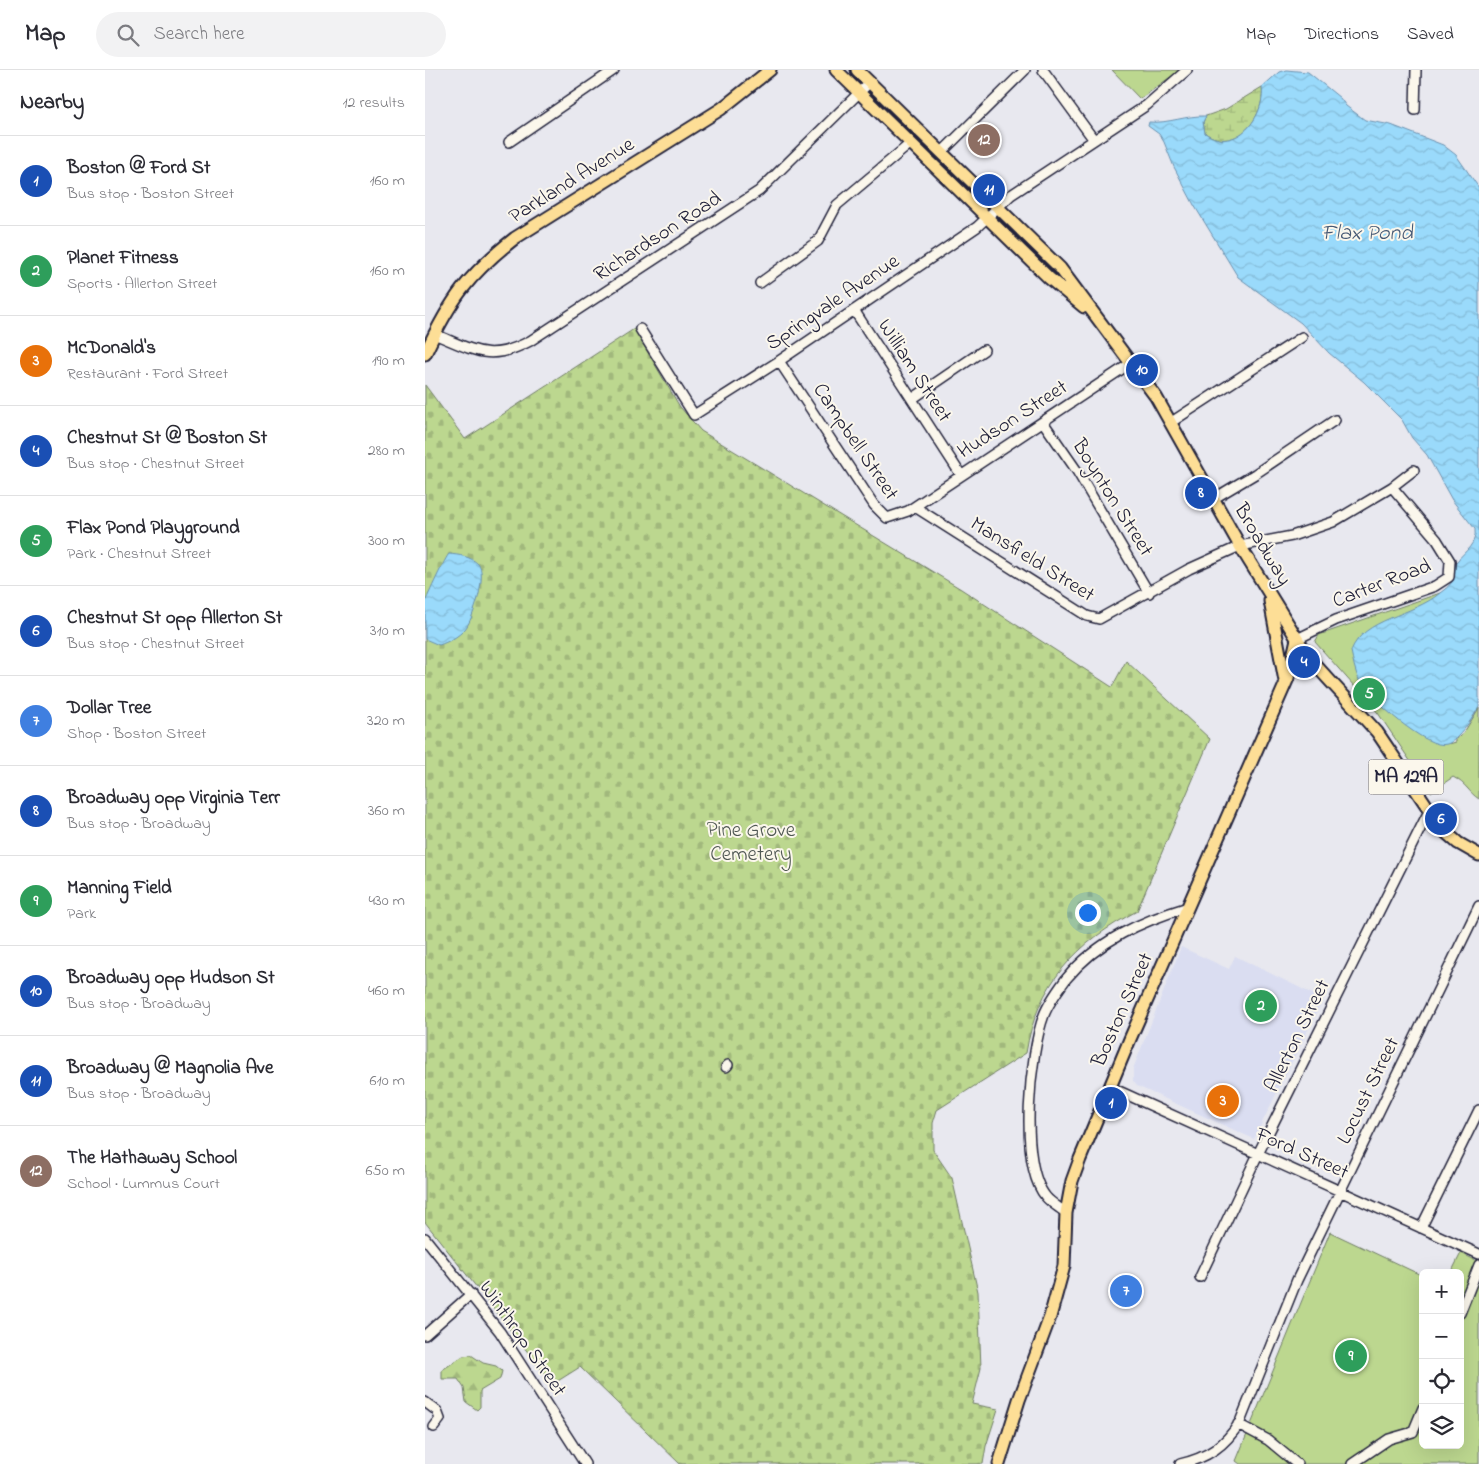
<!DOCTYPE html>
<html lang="en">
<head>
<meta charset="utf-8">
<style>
	:root { --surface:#fff; --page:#f2f2f3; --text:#2b2b33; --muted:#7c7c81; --line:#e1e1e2; --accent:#db2777 }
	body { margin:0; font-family:"Indie Flower",sans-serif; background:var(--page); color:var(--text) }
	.controls { position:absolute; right:15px; bottom:15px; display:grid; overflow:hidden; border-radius:8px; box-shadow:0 5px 20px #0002 }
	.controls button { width:45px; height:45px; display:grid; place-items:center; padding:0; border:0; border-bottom:1px solid var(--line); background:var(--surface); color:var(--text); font:25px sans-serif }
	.you { position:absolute; left:662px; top:842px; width:18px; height:18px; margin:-12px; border:4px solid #fff; border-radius:50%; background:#1a73e8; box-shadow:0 0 0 8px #1a73e833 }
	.badge { display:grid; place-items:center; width:32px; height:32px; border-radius:50%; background:var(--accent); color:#fff; font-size:16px; font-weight:700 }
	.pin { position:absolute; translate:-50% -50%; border:2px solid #fff; box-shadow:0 1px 5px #0006 }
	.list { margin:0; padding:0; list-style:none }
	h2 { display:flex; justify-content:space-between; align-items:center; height:65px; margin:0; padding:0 20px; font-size:21px }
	h2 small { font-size:16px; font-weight:400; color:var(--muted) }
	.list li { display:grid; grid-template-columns:32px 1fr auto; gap:15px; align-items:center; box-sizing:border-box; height:90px; padding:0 20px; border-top:1px solid var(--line) }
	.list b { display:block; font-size:19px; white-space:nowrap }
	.list p { margin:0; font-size:16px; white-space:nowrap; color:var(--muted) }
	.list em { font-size:16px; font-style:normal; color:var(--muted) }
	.icon { flex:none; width:28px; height:28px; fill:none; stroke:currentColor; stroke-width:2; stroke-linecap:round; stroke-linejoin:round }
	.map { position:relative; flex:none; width:1054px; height:1394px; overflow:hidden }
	header { display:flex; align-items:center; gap:30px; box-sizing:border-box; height:70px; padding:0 25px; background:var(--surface); border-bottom:1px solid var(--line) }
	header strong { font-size:24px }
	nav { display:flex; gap:28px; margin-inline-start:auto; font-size:18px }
	.search { width:350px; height:45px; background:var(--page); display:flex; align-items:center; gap:12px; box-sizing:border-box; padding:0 18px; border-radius:28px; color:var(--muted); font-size:19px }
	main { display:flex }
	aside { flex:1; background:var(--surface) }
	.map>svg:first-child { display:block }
	.built { fill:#daddf1 }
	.green { fill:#bcd78f; stroke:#6f7c65 }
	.forest { fill:url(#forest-firs); stroke:#6f7c65 }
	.wetland { fill:url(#wetland-marsh); stroke:#6f7c65 }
	.cemetery { fill:url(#cemetery-stones); stroke:#6f7c65 }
	.water { fill:url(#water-waves); stroke:#6a90ae }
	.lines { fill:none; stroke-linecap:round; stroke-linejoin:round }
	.minor-casing { stroke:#22223b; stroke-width:12 }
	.major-casing { stroke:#22223b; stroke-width:15 }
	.minor { stroke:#fbf7ec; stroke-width:9 }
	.major { stroke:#fdde96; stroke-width:11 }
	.labels { text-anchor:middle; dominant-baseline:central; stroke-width:4; stroke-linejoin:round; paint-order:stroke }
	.shield { fill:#fbf7ec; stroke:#636270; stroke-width:1 }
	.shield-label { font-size:20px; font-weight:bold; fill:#22223b }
	.street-label { font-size:21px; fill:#22223b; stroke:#fbf7ec }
	.park-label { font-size:21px; fill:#505854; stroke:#fbf7ec }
	.water-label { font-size:22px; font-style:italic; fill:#465975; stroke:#fbf7ec }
</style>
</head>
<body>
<header>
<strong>Map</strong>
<div class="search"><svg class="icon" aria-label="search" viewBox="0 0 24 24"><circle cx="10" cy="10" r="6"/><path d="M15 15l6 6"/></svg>Search here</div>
<nav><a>Map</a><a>Directions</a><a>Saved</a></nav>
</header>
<main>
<aside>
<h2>Nearby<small>12 results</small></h2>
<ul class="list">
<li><span class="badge" style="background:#1a4fb4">1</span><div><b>Boston @ Ford St</b><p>Bus stop · Boston Street</p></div><em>160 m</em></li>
<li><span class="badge" style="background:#2e9e5b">2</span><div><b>Planet Fitness</b><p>Sports · Allerton Street</p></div><em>160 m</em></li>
<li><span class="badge" style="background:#e8710a">3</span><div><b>McDonald's</b><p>Restaurant · Ford Street</p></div><em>190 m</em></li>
<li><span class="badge" style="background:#1a4fb4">4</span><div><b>Chestnut St @ Boston St</b><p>Bus stop · Chestnut Street</p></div><em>280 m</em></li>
<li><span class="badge" style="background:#2e9e5b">5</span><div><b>Flax Pond Playground</b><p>Park · Chestnut Street</p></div><em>300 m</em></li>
<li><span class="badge" style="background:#1a4fb4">6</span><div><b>Chestnut St opp Allerton St</b><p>Bus stop · Chestnut Street</p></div><em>310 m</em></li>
<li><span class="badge" style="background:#3f7fe0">7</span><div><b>Dollar Tree</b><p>Shop · Boston Street</p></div><em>320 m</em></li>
<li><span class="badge" style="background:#1a4fb4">8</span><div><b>Broadway opp Virginia Terr</b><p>Bus stop · Broadway</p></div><em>360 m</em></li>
<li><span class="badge" style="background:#2e9e5b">9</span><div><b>Manning Field</b><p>Park</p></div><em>430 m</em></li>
<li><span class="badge" style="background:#1a4fb4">10</span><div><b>Broadway opp Hudson St</b><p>Bus stop · Broadway</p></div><em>460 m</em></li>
<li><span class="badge" style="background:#1a4fb4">11</span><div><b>Broadway @ Magnolia Ave</b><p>Bus stop · Broadway</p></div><em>610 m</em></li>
<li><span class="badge" style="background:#8d6e63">12</span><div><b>The Hathaway School</b><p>School · Lummus Court</p></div><em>650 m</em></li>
</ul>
</aside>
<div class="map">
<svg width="1054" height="1394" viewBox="0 0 1054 1394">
	<defs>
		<pattern id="forest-firs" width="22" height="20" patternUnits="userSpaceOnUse" patternTransform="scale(1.25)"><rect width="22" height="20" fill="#bcd78f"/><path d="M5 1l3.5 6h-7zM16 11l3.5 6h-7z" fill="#a1b87c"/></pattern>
		<pattern id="wetland-marsh" width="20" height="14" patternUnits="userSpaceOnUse" patternTransform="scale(1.25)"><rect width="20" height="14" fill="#bcd78f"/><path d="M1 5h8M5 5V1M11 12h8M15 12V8" fill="none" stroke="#a1b87c"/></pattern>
		<pattern id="cemetery-stones" width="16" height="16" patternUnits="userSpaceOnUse" patternTransform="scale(1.25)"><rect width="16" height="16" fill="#bcd78f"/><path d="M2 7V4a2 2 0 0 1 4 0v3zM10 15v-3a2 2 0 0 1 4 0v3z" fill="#a1b87c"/></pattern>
		<pattern id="water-waves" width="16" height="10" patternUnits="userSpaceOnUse" patternTransform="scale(1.25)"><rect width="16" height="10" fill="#9adafb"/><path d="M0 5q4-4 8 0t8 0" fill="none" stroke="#84bbd8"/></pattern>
	</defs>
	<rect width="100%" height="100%" fill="#e8e8ef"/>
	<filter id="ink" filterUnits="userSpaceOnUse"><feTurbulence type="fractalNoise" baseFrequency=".02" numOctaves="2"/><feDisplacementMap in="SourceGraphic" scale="10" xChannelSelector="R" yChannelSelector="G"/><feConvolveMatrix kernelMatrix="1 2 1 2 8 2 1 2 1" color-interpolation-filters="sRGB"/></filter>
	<g filter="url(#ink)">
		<path class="built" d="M 756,877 L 804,899 L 810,886 L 898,929 L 829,1069 L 712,1016 L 708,1011 L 708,999 Z"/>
		<path class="green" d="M 687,0 L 755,0 L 715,29 Z
			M 1018,522 L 1024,674 L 1031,672 L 1031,669 L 1038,664 L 1054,638 L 1054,729 C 1043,722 1042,714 1028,707 L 1006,722 L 953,643 L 890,572 L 894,565 Z
			M 905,1162 L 998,1206 L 998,1375 L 1035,1375 L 1035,1203 L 1026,1203 L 1036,1183 L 1054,1192 L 1054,1394 L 815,1394 L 811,1391 Z"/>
		<path class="forest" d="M 46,1285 L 58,1293 L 71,1296 L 77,1301 L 75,1309 L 55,1321 L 55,1337 L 52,1340 L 41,1332 L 39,1318 L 33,1309 L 17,1309 L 17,1300 L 38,1286 Z"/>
		<path class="wetland" d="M 837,17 C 841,46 811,85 780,63 L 778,52 L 781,46 L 801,39 Z"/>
		<path class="cemetery" d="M 209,259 L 255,337 L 276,361 L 536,519 L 687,617 L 701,591 L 785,669 L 712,841 C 651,873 612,914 601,983 L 512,1040 L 508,1053 L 508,1080 L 527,1108 L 553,1222 L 556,1298 L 547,1334 L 573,1339 L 561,1376 L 558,1394 L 255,1394 L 155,1297 L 128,1314 L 0,1152 L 0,315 L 40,369 Z"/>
		<path class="water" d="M 861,0 L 883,2 L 915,28 L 921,36 L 940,50 L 966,55 L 1018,75 L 1031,85 L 1054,118 L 1054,637 C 1048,647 1033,671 1022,674 C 1003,681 943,627 934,610 C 930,601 928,591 926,581 C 938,548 988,546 1015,523 C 1020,519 1028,514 1029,506 C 1030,501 1029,495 1032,491 C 1040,481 1052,474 1050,459 L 1027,430 L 1002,385 L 987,368 L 977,350 L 939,312 L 904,283 L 876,253 L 813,207 L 769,135 L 749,97 L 739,72 L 734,64 L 723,56 L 724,52 C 743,54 761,45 781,46 L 778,52 L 780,63 C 811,85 841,46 837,17 L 854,2 Z
			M 24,484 C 34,485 45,486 53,494 C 63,504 48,550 40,559 C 33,567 23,572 14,575 L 0,569 C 0,558 0,543 0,533 C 2,527 21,486 24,484 Z"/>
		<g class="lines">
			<defs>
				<path id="minor" d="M 618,0 L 669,70
					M 990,40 L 991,0
					M 84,72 L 189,0
					M 517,82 L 600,0
					M 335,213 L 393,171 L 412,135 L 486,73
					M 429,240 L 536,405
					M 215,259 L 269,345 L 354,291 L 552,157 L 586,125 L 722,35 L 762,0
					M 9,264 C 49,280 64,293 105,271 L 334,121 L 445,12
					M 354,291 L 449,435 L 462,448 L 483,441 L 706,293
					M 487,329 L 559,280
					M 618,352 L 652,401 L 724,523
					M 745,353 L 877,267
					M 967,417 L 989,400
					M 788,429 L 830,404 L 910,350
					M 490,437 L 662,546 L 674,549 L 764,499 L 815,476 L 867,466 L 908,452 L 967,417 L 1012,470 L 1025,491 L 1024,507 L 1010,516 L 911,550 L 872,569
					M 301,997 L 303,995
					M 685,1017 L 1054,1184
					M 641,1143 C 635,1138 626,1133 621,1127 C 593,1094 605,982 619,945 C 624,932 633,920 641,909 C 673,870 717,851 763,837
					M 996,1158 L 1054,1040
					M 0,1168 L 75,1262 L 160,1394
					M 775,1207 L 833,1084 L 1004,741
					M 1035,1243 L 1054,1195
					M 0,1265 L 46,1224
					M 0,1332 L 12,1341 L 15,1349 L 9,1357
					M 813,1354 L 843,1370 L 872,1394
					M 755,1394 C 782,1388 800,1376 815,1352 L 872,1210 L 1054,836
					M 927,1394 L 964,1369 L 988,1362 L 998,1338"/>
				<path id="major" d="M 411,0 L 624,208 L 659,237
					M 432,0 L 635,198 L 731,327 L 815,476 L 884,588 L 952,662 L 1018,760 L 1033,773 L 1054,785
					M 0,284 C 25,230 43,205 90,168 L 296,39 L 345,0
					M 845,531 L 860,611
					M 574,1394 L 594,1330 L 625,1247 L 639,1196 L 641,1143 L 647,1111 L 655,1089 L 705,969 L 863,608 L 872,569"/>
			</defs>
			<use href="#minor" class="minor-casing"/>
			<use href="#major" class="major-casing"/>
			<use href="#minor" class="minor"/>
			<use href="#major" class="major"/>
		</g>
	</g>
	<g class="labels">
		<rect class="shield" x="943.5" y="689.5" width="75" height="35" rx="4"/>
		<g class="shield-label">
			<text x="981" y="707">MA 129A</text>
		</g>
		<g class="street-label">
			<text transform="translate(147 111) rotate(-32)">Parkland Avenue</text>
			<text transform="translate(233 167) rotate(-33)">Richardson Road</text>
			<text transform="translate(408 233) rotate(-34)">Springvale Avenue</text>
			<text transform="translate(489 301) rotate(57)">William Street</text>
			<text transform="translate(588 350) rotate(-33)">Hudson Street</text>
			<text transform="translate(430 372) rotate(56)">Campbell Street</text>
			<text transform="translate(687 428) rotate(58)">Boynton Street</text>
			<text transform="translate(837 475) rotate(59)">Broadway</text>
			<text transform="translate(607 490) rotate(32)">Mansfield Street</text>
			<text transform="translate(957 514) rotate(-21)">Carter Road</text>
			<text transform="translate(698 940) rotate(-66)">Boston Street</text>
			<text transform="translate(873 966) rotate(-64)">Allerton Street</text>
			<text transform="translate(944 1021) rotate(-64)">Locust Street</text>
			<text transform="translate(877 1084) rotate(24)">Ford Street</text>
			<text transform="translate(97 1269) rotate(55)">Winthrop Street</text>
		</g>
		<g class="park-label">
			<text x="326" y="761">Pine Grove<tspan x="326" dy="24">Cemetery</tspan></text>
		</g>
		<g class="water-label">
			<text x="942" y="164">Flax Pond</text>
		</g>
	</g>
</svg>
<div class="controls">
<button>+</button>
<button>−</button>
<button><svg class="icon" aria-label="locate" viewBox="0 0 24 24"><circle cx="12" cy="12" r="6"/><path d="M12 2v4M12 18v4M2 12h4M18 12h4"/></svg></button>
<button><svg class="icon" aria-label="layers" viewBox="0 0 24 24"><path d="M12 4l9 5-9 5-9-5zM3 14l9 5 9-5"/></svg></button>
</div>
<div class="you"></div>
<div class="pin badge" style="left:686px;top:1033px;background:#1a4fb4">1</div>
<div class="pin badge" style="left:836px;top:936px;background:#2e9e5b">2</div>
<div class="pin badge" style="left:798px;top:1031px;background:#e8710a">3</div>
<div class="pin badge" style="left:879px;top:592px;background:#1a4fb4">4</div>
<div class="pin badge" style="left:944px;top:624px;background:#2e9e5b">5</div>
<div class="pin badge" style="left:1016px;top:749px;background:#1a4fb4">6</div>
<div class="pin badge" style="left:701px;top:1221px;background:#3f7fe0">7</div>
<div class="pin badge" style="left:776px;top:423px;background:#1a4fb4">8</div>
<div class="pin badge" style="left:926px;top:1286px;background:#2e9e5b">9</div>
<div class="pin badge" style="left:717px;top:300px;background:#1a4fb4">10</div>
<div class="pin badge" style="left:564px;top:120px;background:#1a4fb4">11</div>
<div class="pin badge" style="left:559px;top:70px;background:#8d6e63">12</div>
</div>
</main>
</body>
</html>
